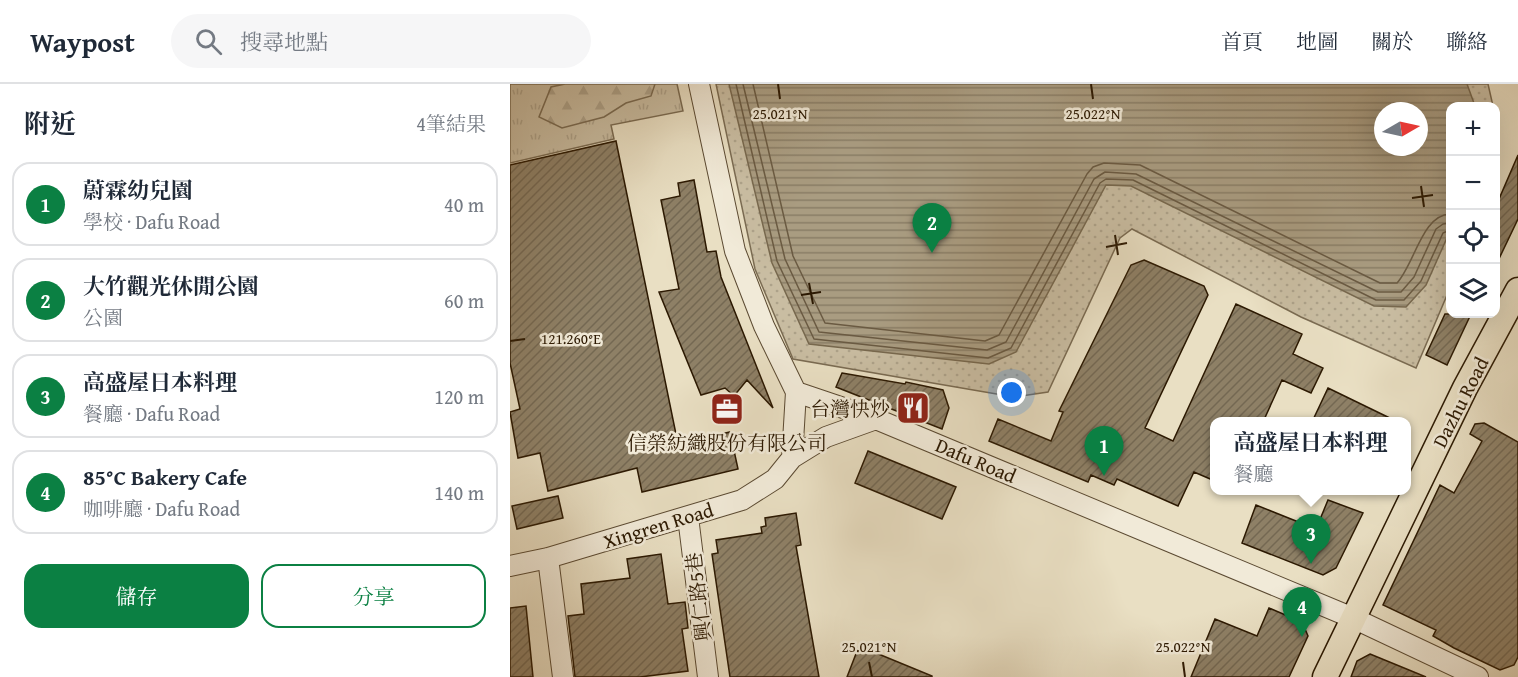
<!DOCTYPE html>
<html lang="zh-TW">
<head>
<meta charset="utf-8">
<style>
	:root { --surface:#fff; --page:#f6f6f7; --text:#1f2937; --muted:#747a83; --line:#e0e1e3; --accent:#0b8043 }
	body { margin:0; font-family:"Gentium Book Plus","Noto Serif TC",serif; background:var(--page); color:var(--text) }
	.controls { position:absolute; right:18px; top:18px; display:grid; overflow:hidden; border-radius:12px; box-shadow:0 6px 24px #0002 }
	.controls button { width:54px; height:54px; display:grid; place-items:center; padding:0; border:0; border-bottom:2px solid var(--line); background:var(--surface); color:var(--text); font:30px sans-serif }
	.compass { position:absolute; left:864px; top:18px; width:54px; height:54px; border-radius:50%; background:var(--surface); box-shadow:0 6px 24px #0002; rotate:81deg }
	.you { position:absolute; left:502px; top:309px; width:21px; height:21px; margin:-15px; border:4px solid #fff; border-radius:50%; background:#1a73e8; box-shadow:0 0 0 9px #1a73e833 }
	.badge { display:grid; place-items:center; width:39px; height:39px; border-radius:50%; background:var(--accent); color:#fff; font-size:20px; font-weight:700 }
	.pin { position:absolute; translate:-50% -50px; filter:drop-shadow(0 2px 3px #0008) }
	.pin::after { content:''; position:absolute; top:32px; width:21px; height:18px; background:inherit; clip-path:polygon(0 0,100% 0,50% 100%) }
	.popup { position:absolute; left:700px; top:333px; width:201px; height:78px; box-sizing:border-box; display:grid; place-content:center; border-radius:12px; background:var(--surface); filter:drop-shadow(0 2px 4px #0005); font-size:20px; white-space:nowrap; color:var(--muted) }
	.popup b { font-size:22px; color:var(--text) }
	.popup::after { content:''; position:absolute; left:50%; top:100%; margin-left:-12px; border:12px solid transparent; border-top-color:var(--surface) }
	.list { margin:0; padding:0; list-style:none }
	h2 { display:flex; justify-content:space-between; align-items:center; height:78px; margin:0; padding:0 24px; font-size:26px }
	h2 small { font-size:20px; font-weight:400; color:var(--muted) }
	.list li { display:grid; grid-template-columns:39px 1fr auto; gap:18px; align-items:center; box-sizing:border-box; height:84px; margin:0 12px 12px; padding:0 12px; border:2px solid var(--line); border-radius:18px }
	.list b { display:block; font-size:22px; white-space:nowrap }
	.list p { margin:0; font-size:20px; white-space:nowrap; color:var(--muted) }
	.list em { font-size:20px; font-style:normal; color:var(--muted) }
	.actions { display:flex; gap:12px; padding:18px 24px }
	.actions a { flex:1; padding:14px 0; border:2px solid var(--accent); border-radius:18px; text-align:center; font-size:21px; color:var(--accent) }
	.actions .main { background:var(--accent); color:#fff }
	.icon { flex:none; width:33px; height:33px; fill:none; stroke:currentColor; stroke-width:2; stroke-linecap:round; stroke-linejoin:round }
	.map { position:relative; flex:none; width:1008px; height:593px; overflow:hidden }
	header { display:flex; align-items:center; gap:36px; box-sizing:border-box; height:84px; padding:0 30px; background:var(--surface); border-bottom:2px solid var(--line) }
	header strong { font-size:28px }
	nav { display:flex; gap:33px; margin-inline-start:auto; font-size:21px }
	.search { width:420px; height:54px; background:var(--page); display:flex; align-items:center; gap:15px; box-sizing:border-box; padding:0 21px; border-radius:33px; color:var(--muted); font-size:22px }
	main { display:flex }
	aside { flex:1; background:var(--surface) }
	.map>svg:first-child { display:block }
	.grass { fill:url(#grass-tufts); stroke:#7a6b52; stroke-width:1.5 }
	.forest { fill:url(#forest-firs); stroke:#7a6b52; stroke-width:1.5 }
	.park { fill:url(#park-dots); stroke:#7a6b52; stroke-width:1.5; fill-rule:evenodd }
	.water { fill:url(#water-rules); stroke:#77684e; stroke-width:1.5; fill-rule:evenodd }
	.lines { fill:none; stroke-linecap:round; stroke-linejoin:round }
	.shore { stroke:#6a5a42; stroke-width:1.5 }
	.building { fill:url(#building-hatch); stroke:#2c1902; stroke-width:1.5 }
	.minor-casing { stroke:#5b4a32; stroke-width:22 }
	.major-casing { stroke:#2c1902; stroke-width:27 }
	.minor { stroke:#f1ead8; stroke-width:20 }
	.major { stroke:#e9dfc3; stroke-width:24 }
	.ticks { fill:none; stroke:#2c1902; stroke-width:2 }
	.labels { text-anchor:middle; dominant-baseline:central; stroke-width:5; stroke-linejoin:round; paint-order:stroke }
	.street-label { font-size:20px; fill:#2c1902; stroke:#f1ead8 }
	.poi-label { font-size:20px; fill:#2c1902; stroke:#f1ead8; text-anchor:end }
	.ticks-label { font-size:15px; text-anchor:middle; fill:#2c1902; stroke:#f1ead8; stroke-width:5; stroke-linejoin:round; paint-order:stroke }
</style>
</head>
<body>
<header>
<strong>Waypost</strong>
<div class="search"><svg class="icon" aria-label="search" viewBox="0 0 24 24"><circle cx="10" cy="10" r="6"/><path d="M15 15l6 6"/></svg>搜尋地點</div>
<nav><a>首頁</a><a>地圖</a><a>關於</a><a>聯絡</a></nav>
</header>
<main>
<aside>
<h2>附近<small>4筆結果</small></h2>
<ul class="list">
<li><span class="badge">1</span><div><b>蔚霖幼兒園</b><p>學校 · Dafu Road</p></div><em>40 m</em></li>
<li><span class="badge">2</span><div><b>大竹觀光休閒公園</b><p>公園</p></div><em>60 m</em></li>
<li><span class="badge">3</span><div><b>高盛屋日本料理</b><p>餐廳 · Dafu Road</p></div><em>120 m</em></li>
<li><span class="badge">4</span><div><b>85°C Bakery Cafe</b><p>咖啡廳 · Dafu Road</p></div><em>140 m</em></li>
</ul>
<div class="actions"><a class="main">儲存</a><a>分享</a></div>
</aside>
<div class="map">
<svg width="1008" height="593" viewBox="0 0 1008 593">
	<defs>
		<pattern id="grass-tufts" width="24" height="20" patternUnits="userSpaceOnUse" patternTransform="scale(1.5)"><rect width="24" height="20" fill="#c9bda2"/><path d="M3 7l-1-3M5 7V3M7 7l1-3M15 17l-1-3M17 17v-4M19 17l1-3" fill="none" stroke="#ada28a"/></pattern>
		<pattern id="forest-firs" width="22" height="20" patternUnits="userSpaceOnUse" patternTransform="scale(1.5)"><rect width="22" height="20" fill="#c9bda2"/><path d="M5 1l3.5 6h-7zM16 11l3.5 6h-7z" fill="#ada28a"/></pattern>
		<pattern id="park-dots" width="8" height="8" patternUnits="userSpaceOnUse" patternTransform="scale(1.5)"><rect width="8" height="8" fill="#c9bda2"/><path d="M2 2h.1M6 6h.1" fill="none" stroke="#ada28a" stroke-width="1.8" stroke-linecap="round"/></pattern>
		<pattern id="water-rules" width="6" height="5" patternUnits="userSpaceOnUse" patternTransform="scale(1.5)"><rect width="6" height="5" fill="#a99c81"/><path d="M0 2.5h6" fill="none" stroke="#8a7e67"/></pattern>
		<pattern id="building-hatch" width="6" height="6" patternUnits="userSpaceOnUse" patternTransform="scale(1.5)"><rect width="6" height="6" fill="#8e8066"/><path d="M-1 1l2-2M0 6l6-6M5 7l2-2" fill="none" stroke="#746852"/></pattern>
	</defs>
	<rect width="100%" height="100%" fill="#e9dfc3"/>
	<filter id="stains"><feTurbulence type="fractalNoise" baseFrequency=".00333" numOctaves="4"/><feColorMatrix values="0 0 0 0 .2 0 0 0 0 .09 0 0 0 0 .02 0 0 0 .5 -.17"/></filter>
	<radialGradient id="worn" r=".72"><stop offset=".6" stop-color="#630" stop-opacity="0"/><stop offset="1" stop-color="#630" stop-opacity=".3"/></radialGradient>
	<path class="grass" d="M 0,0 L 167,0 L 173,27 L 101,41 L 104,55 L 0,79 Z"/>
	<path class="forest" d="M 55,0 L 145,0 L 141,12 L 116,19 L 94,33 L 52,44 L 29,33 L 41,3 Z"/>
	<path class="park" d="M 206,0 L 978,0 L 983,22 L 940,22 L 940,204 L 906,284 L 791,233 L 622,145 L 610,154 L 538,308 L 504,313 L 283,275 L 245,185 ZM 873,27 L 909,27 L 909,63 L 873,63 Z"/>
	<path class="water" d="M 219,0 L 957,0 L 965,22 L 940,22 L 940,147 L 916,201 L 896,223 L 864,222 L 621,102 L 596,101 L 506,268 L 479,280 L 299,260 L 262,179 ZM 873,27 L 909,27 L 909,63 L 873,63 Z"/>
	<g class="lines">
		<path class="shore" d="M 226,0 L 267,177 L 304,255 L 478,274 L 501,264 L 590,99 L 596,95 L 623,96 L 866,216 L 894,216 L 911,197 L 933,149 L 940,146
			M 233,0 L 275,175 L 309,248 L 477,266 L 496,258 L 584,95 L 595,88 L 626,90 L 868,208 L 891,208 L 904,193 L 926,145 L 933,140 L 940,139
			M 243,0 L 283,172 L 315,239 L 475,257 L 489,251 L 577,90 L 583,83 L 594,79 L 630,81 L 870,199 L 887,199 C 905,179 912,131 940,130"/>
	</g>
	<path class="building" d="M 106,57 L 168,360 L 220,348 L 228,385 L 132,408 L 127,384 L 38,407 L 30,369 L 8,374 L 0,328 L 10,325 L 0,279 L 0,81 Z
		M 1008,71 L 1008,135 L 986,181 L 986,122 Z
		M 184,96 L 197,168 L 206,167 L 211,193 L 263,324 L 237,296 L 224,312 L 215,304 L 191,311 L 149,208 L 169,205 L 151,116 L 170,112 L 168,99 Z
		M 634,176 L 694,202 L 698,211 L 635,344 L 663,357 L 726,220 L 792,250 L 783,270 L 813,284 L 801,309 L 772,296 L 753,338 L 705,338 L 705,397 L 684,388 L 668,422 L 607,395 L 604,401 L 581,391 L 578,398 L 479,357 L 488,335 L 541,357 L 553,328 L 549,327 L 621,181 Z
		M 935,230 L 961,230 L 937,281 L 916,271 Z
		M 332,289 L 395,300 L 396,298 L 433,306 L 439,324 L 432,345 L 326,303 Z
		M 818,304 L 888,338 L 802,338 Z
		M 974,339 L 1008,358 L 1008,573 L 1004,581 L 990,586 L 944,564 L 923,552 L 926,546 L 873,521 L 930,401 L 944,409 L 972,357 L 960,350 L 965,340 Z
		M 358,367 L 446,403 L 432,435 L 345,399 Z
		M 48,412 L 53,434 L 7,445 L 2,422 Z
		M 818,416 L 853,429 L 826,484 L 813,491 L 732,459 L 746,421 L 806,445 Z
		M 286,429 L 291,461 L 286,462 L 309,593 L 220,593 L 202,470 L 208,469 L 206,456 L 252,449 L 251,443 L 256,442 L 255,434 Z
		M 151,470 L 158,520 L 175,518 L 178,544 L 172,545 L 178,587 L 130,593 L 65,593 L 58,532 L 74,530 L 71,500 L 120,494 L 117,475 Z
		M 16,522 L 23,593 L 0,593 L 0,524 Z
		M 759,524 L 792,538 L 798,552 L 779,593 L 681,593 L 705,535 L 747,552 Z
		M 349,562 L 422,592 L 422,593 L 337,593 Z
		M 860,570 L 916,593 L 841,593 L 847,577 Z"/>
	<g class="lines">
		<defs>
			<path id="minor" d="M 189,0 L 225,167 L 254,242 L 286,308 L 366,335 L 843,534 L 968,593
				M 282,374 L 316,353 L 366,335
				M 178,433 L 198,593
				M 38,474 L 53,593
				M 0,482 L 38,474 L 232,416 L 265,395 L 282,374 L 286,308"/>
			<path id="major" d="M 815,593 L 955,304 L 1008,206"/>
		</defs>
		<use href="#minor" class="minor-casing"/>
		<use href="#major" class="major-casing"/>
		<use href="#minor" class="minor"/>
		<use href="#major" class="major"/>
	</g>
	<path class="ticks" d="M 268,0 L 270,15M 581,0 L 583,15M 911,102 L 914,123M 902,114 L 923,111M 605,151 L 608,171M 596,163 L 617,159M 299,199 L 303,220M 291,211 L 311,208M 0,257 L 15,255M 359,578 L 362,593M 673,578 L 675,593"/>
	<defs>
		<symbol id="restaurant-square" viewBox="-11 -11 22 22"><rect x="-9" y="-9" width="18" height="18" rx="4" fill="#8f2418" stroke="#f1ead8"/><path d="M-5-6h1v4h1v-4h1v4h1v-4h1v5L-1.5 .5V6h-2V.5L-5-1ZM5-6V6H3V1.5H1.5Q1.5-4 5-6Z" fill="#fff"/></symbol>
		<symbol id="office-square" viewBox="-11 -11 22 22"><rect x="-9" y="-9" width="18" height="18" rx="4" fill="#8f2418" stroke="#f1ead8"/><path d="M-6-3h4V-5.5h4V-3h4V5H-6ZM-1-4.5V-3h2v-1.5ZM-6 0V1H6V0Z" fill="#fff"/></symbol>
	</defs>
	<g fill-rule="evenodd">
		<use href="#restaurant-square" x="384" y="305" width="38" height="38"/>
		<use href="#office-square" x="198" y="306" width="38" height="38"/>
	</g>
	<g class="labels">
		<g class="street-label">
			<text transform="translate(950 318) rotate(-63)">Dazhu Road</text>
			<text transform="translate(466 376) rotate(23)">Dafu Road</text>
			<text transform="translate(148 441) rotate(-17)">Xingren Road</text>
			<text transform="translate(188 513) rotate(-97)">興仁路5巷</text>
		</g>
		<g class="poi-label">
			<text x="380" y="324">台灣快炒</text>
			<text x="217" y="358" text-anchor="middle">信榮紡織股份有限公司</text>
		</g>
	</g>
	<g class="ticks-label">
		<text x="270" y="35">25.021°N</text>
		<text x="583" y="35">25.022°N</text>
		<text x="61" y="260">121.260°E</text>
		<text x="359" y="568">25.021°N</text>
		<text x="673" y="568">25.022°N</text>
	</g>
	<rect width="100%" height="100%" filter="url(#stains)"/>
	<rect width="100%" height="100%" fill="url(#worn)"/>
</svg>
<div class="controls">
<button>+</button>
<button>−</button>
<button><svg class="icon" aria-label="locate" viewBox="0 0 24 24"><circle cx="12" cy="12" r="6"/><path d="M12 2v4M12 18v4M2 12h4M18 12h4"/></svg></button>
<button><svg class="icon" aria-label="layers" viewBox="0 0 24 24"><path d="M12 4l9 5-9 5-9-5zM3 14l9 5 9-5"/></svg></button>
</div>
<svg class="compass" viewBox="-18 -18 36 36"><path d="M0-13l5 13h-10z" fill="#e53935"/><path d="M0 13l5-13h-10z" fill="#747a83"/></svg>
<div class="you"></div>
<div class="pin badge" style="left:594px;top:392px">1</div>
<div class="pin badge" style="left:422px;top:169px">2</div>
<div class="pin badge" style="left:801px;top:480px">3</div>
<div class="popup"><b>高盛屋日本料理</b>餐廳</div>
<div class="pin badge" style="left:792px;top:553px">4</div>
</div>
</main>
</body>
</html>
